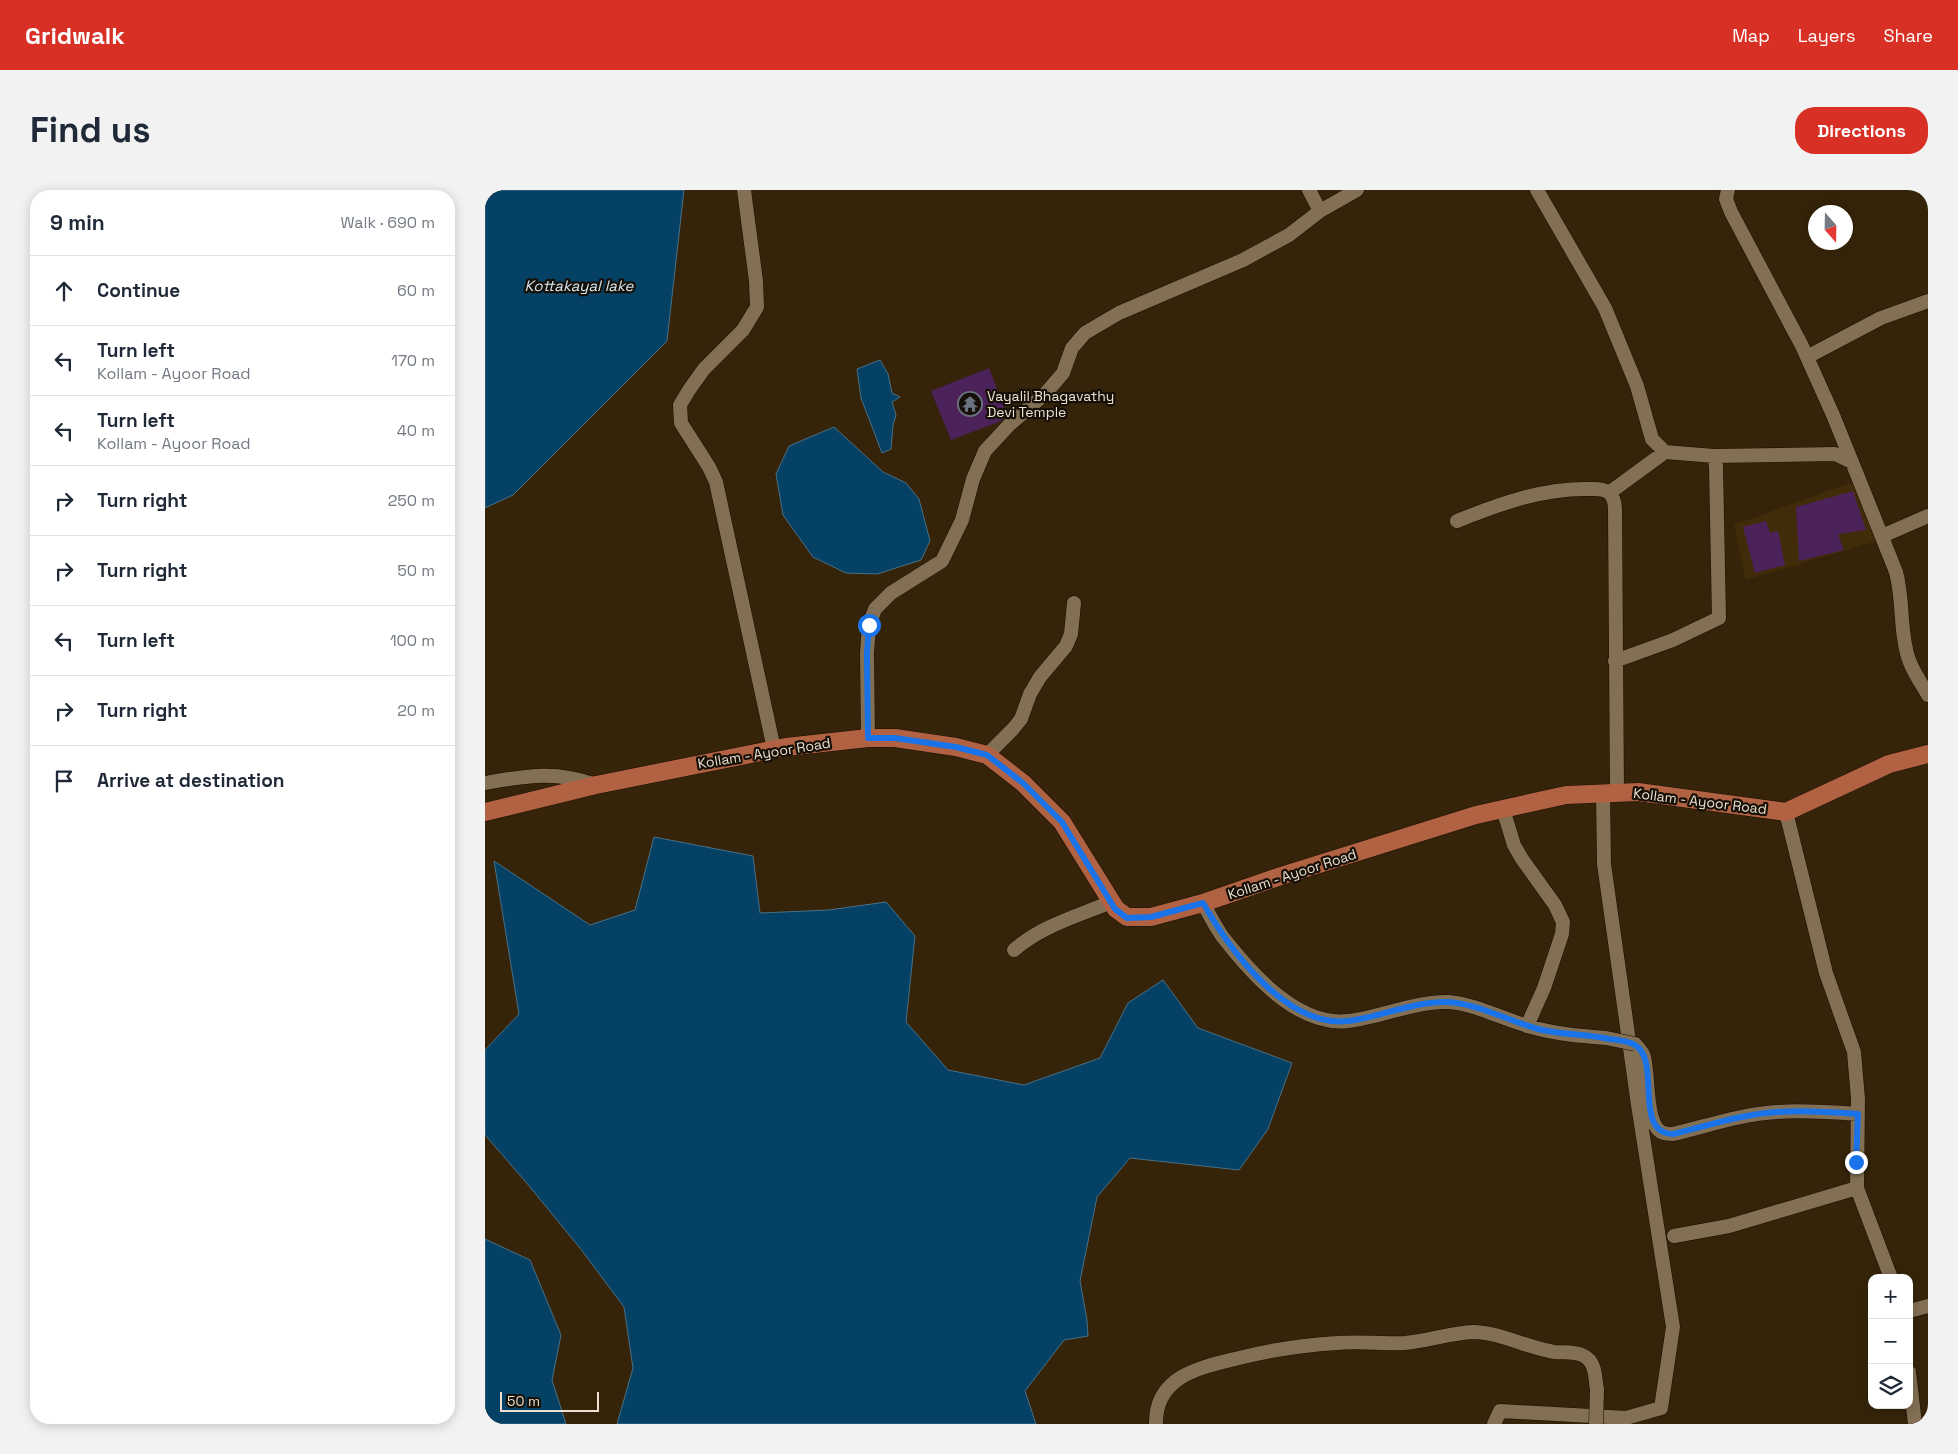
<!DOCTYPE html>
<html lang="en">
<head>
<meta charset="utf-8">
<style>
	:root { --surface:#fff; --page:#f2f2f3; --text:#1f2937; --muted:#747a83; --line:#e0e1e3; --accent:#d93025 }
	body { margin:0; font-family:"Space Grotesk",sans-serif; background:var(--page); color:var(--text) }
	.controls { position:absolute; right:15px; bottom:15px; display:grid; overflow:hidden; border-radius:10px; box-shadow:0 2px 12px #0003 }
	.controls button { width:45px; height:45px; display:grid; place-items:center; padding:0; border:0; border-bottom:1px solid var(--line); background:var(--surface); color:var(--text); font:25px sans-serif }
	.compass { position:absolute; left:1323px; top:15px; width:45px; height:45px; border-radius:50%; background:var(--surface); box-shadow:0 2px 12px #0003; rotate:160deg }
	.scale { position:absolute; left:15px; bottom:12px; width:99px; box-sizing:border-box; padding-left:5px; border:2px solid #ebe0d1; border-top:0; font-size:14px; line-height:18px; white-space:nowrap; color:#ebe0d1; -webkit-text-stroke:4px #160f05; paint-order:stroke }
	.stop { position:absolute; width:15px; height:15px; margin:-11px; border:4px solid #1a73e8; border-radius:50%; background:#fff }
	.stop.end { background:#1a73e8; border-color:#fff; box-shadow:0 1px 5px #0008 }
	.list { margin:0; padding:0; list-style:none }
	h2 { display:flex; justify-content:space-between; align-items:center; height:65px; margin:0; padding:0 20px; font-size:21px }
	h2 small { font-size:16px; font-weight:400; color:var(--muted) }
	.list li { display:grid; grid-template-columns:32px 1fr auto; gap:15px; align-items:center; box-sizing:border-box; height:70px; padding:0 20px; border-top:1px solid var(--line) }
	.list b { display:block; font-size:19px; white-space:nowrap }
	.list p { margin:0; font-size:16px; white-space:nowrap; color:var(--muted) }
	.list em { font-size:16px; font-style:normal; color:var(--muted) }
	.icon { flex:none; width:28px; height:28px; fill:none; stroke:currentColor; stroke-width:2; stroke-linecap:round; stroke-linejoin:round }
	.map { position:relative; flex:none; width:1443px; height:1234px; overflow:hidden; border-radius:20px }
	header { display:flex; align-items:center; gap:30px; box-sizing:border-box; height:70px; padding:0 25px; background:var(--accent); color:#fff }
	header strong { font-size:24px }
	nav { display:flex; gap:28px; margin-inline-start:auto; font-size:18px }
	.intro { display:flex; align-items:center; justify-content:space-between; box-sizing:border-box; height:120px; padding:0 30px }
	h1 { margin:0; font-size:35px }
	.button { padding:12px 22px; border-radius:20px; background:var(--accent); color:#fff; font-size:18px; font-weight:700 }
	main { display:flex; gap:30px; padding:0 30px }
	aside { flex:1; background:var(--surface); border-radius:20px; box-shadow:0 2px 12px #0003 }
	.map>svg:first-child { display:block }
	.built { fill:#402c09 }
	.water { fill:#054065; stroke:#4a7085 }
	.building { fill:#4c225b }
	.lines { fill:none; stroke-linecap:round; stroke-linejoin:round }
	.minor-casing { stroke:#1c0d00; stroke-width:15 }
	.major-casing { stroke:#1c0d00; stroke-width:19 }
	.minor { stroke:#837054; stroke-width:14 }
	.major { stroke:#b16243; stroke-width:18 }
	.minor-bridge-casing { stroke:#1c0d00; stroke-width:15; stroke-linecap:butt }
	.minor-bridge { stroke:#837054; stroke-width:14 }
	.route { stroke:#1a73e8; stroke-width:6 }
	.labels { text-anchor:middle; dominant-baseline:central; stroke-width:4.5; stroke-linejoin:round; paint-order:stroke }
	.poi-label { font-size:14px; fill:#ebe0d1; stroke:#160f05; text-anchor:start }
	.street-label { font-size:14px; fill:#ebe0d1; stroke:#160f05 }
	.water-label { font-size:15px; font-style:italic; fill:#d3e4f2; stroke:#160f05 }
</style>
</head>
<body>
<header>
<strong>Gridwalk</strong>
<nav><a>Map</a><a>Layers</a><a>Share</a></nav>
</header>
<div class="intro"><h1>Find us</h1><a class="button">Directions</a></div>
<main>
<aside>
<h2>9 min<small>Walk · 690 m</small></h2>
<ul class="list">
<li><svg class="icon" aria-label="ahead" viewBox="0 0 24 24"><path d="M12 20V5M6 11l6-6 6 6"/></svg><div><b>Continue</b></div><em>60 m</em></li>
<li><svg class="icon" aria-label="left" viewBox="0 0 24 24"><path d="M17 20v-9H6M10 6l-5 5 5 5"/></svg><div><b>Turn left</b><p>Kollam - Ayoor Road</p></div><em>170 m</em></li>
<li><svg class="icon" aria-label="left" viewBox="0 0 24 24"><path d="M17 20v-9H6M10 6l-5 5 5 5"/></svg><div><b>Turn left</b><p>Kollam - Ayoor Road</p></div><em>40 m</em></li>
<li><svg class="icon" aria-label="right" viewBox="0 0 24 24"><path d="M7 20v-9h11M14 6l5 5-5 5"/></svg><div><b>Turn right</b></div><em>250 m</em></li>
<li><svg class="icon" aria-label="right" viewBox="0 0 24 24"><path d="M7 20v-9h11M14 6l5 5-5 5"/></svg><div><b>Turn right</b></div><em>50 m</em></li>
<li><svg class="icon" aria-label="left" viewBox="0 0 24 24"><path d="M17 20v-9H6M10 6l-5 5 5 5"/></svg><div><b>Turn left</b></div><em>100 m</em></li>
<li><svg class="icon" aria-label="right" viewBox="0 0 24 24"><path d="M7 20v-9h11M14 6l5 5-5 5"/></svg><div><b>Turn right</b></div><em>20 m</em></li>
<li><svg class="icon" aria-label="arrive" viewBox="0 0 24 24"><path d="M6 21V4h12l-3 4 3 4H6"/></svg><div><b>Arrive at destination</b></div></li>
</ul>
</aside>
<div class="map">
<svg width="1443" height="1234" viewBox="0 0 1443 1234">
	<rect width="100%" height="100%" fill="#352409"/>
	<path class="built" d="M 1370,291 L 1391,351 L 1261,390 L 1249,335 Z"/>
	<path class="water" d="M 0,0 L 199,0 L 182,151 L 28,305 L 0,318 Z
		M 395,170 L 403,184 L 407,203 L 415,207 L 407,212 L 411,225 L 408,235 L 406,259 L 397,263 L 376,208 L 372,179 Z
		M 349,237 L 398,282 L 421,293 L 434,309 L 445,351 L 436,370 L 392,384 L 361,383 L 328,367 L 298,325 L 291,284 L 304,256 Z
		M 169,647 L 268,666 L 275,723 L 344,720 L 401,712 L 430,746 L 421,832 L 463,880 L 539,895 L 615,868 L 643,813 L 678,790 L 713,838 L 807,873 L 783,939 L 754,980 L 645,968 L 612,1007 L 595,1091 L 602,1130 L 603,1146 L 579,1150 L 540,1201 L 551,1234 L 132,1234 L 148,1178 L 139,1117 L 95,1058 L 40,991 L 0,945 L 0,860 L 34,824 L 9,671 L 105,735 L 150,720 Z
		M 0,1049 L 45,1070 L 76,1145 L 67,1190 L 81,1234 L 0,1234 Z"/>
	<path class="building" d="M 504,178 L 522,225 L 516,231 L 466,250 L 446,201 Z
		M 1368,301 L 1381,340 L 1353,344 L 1359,360 L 1314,371 L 1311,317 Z
		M 1281,331 L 1285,343 L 1293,341 L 1300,375 L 1270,383 L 1258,337 Z"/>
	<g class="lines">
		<defs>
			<path id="minor" d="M 259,0 L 271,91 L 272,117 L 258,140 L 219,179 L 204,200 L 195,215 L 196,233 L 224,277 L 231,292 L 289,559
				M 824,0 L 835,21
				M 1052,0 L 1120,118 L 1152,196 L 1167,249 L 1180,262 L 1229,266 L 1350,264 L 1367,272 L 1411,382 C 1418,407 1415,434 1421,459 C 1424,476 1435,491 1443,505
				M 1243,0 L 1241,9 L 1246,22 L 1317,156 L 1348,225 L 1367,272
				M 1322,167 L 1396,128 L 1443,111
				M 1124,303 L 1180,262
				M 972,331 C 1014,314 1058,298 1104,299 C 1110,299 1117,298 1123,302 C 1128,305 1130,313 1130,319 L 1132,603
				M 1397,346 L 1443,326
				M 1130,471 L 1188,450 L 1234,428 L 1231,276 L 1229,266
				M 383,548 L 382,463 L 384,435 L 390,419 L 406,403 L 457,371 L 477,330 L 488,289 L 500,261 L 524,235 L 561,203 L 578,183 L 587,158 L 600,143 L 634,123 L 758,70 L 804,45 L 835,21 L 872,0
				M 502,565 L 528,539 L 536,529 L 545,504 L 555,487 L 581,456 L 586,444 L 589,413
				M 0,593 C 41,586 70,580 111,595
				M 1018,619 L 1029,655 L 1037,669 L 1070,715 L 1078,732 L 1077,744 L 1059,798 L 1042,836
				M 1301,622 L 1341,783 L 1369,862 L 1373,909 L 1372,998 L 1406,1088
				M 718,713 C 724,724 730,736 737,746 C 765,782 812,837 863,831 C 896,827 931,811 963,812 C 991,814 1017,829 1043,836 C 1069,844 1095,846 1121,848
				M 529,760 C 556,736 593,726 626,712
				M 1150,854 C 1153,858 1158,862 1159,867 C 1164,885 1160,932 1176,942 C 1180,944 1184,944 1188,944 C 1222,936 1257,924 1292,922 C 1319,920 1346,922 1373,924
				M 1189,1046 L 1244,1036 L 1372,998
				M 1424,1121 L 1443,1116
				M 1424,1182 L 1430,1234
				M 671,1234 C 670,1185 717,1177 754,1168 C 786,1160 819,1155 852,1153 C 874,1151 897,1154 920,1153 C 943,1151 965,1143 988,1142 C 1014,1142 1043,1158 1069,1162 C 1079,1163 1090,1161 1099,1166 C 1111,1172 1110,1188 1112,1200
				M 1009,1234 L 1015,1221 L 1141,1228 L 1176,1218 L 1188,1137 L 1153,915 L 1119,674 L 1118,603"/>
			<path id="major" d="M 0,622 L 111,595 L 301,557 L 383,548 L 410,548 L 471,557 L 502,565 L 538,593 L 577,632 L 631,719 L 642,727 L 666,727 L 718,713 L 796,686 L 991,625 L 1081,605 L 1153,602 L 1301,622 L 1404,574 L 1443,564"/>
		</defs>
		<use href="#minor" class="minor-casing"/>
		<use href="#major" class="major-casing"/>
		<use href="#minor" class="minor"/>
		<use href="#major" class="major"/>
		<defs>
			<path id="minor-bridge" d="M 1121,848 L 1150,854
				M 1111,1234 L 1112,1200"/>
		</defs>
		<use href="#minor-bridge" class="minor-bridge-casing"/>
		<use href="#minor-bridge" class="minor-bridge"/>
	</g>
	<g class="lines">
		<path class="route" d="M 384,435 L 382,463 L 383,548 L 410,548 L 471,557 L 502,565 L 538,593 L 577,632 L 630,719 L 642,728 L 666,727 L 718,713 C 745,760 801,838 863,831 C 896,827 930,811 963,812 C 994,814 1024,831 1053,839 C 1077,845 1101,844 1124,849 C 1132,850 1144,851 1150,855 C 1177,871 1147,943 1188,944 C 1222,936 1257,924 1292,922 C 1319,920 1346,922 1373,924 L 1371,972"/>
	</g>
	<defs>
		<symbol id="temple-ring" viewBox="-11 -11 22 22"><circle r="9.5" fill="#160f05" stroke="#6b7280" stroke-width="1.5"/><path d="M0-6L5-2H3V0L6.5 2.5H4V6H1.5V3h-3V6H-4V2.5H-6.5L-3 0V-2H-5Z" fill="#6b7280"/></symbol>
	</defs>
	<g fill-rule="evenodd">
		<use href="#temple-ring" x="471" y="200" width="28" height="28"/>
	</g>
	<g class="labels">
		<g class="poi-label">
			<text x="502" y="206">Vayalil Bhagavathy<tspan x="502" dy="16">Devi Temple</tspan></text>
		</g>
		<g class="street-label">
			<text transform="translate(279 563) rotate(-9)">Kollam - Ayoor Road</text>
			<text transform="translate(1215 611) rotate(7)">Kollam - Ayoor Road</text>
			<text transform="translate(807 684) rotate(-18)">Kollam - Ayoor Road</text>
		</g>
		<g class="water-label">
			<text x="94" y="95">Kottakayal lake</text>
		</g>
	</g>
</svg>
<div class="controls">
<button>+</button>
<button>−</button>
<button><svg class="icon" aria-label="layers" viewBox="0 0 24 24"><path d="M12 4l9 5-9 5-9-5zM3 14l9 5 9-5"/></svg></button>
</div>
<svg class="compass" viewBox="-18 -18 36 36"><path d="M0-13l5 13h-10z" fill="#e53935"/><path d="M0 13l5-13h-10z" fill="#747a83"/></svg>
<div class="scale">50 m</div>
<div class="stop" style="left:384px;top:435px"></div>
<div class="stop end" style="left:1371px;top:972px"></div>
</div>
</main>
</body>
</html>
